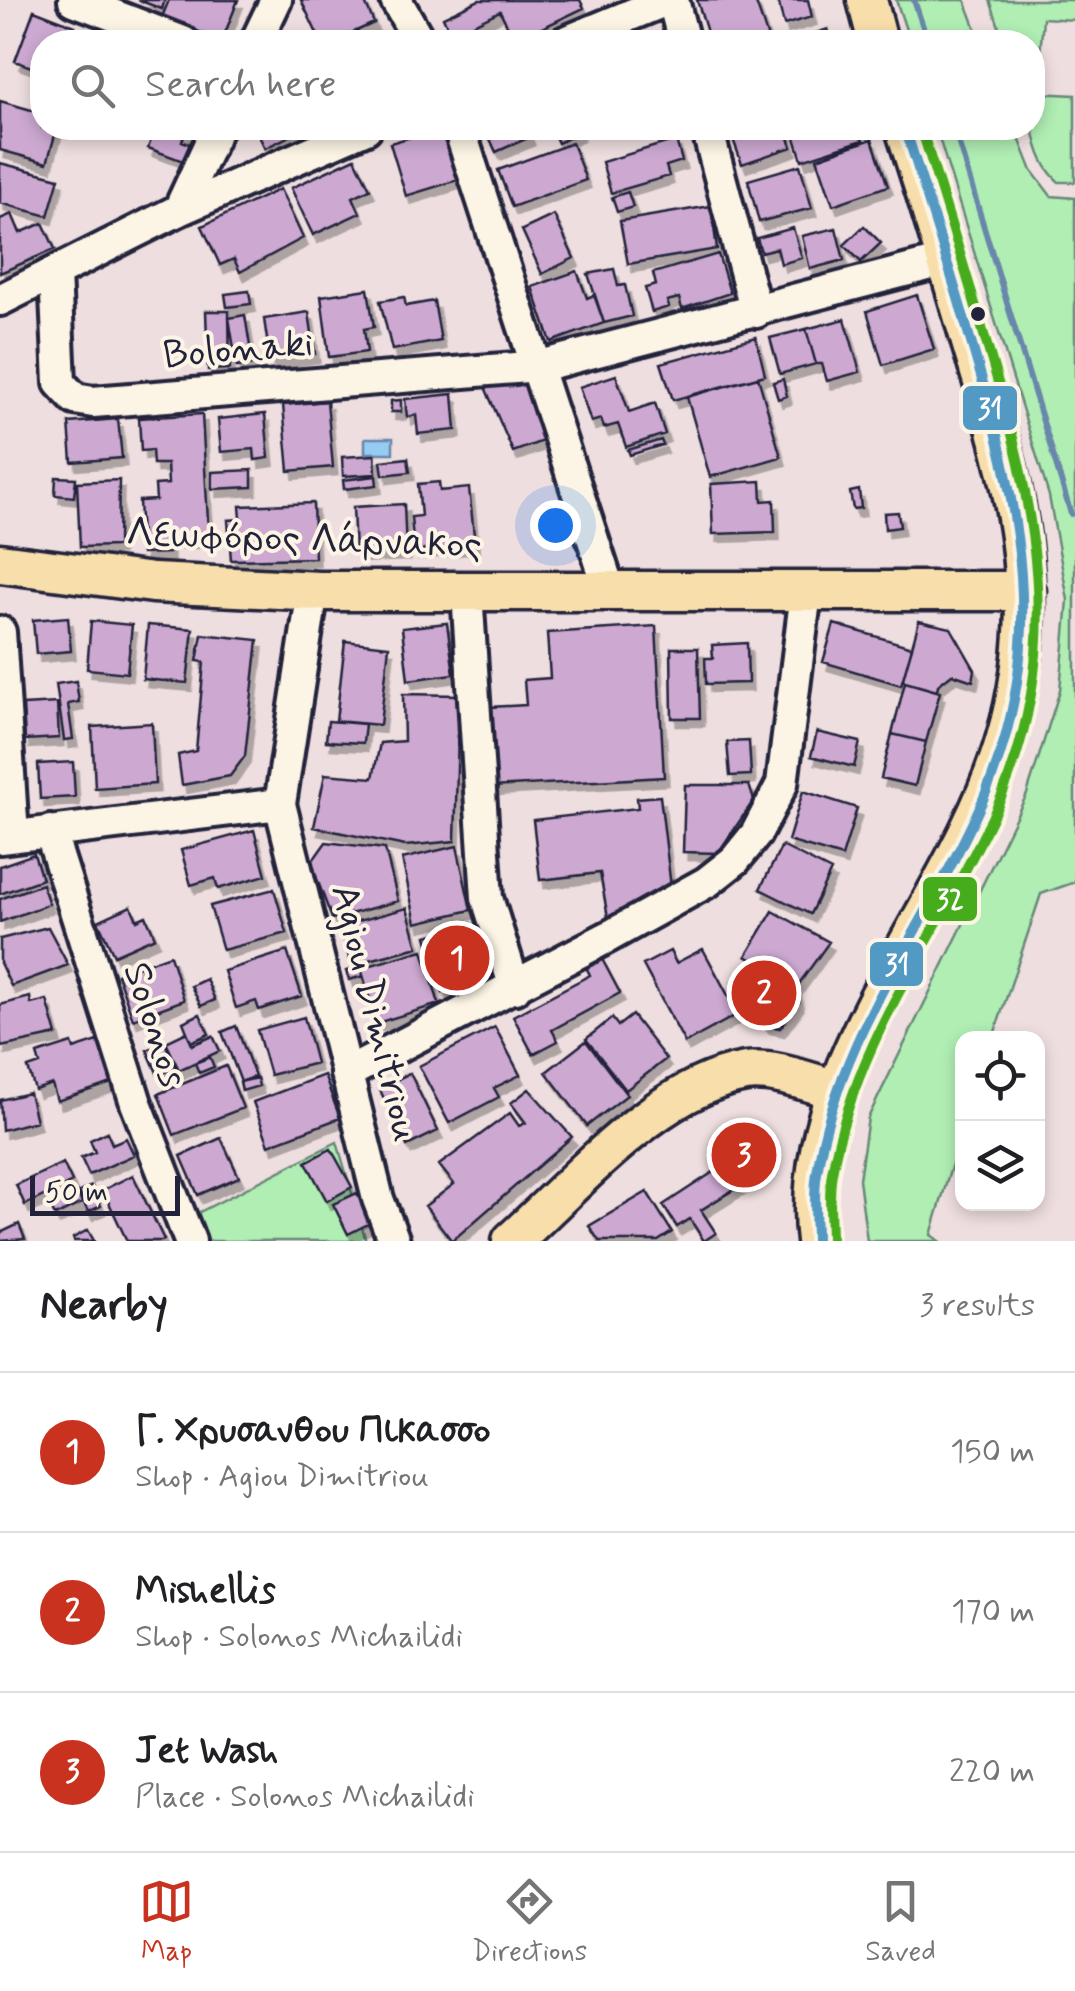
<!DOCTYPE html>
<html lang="en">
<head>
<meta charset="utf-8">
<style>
	:root { --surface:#fff; --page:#f6f6f6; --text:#202124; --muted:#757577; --line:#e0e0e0; --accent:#c8321e }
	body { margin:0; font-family:Mynerve,sans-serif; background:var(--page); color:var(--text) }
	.controls { position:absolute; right:30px; bottom:30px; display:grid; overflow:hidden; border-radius:20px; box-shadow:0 5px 15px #0003 }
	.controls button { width:90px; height:90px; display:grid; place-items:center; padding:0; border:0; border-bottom:2px solid var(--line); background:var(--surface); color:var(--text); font:50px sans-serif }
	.scale { position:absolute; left:30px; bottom:25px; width:150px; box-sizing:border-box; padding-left:10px; border:5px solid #22223b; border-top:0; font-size:28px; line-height:35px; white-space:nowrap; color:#22223b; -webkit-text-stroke:8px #fcf5e5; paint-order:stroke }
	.you { position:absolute; left:555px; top:525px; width:35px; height:35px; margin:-25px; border:8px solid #fff; border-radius:50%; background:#1a73e8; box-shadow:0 0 0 15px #1a73e833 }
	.badge { display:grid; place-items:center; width:65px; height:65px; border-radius:50%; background:var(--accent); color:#fff; font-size:32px; font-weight:700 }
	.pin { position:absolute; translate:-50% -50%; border:5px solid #fff; box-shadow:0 2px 10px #0006 }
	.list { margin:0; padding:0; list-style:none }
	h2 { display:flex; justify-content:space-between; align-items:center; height:130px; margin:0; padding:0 40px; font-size:42px }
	h2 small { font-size:32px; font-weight:400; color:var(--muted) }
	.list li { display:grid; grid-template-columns:65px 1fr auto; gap:30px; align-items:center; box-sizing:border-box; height:160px; padding:0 40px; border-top:2px solid var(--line) }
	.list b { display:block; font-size:38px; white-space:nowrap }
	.list p { margin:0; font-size:32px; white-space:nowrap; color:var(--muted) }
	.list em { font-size:32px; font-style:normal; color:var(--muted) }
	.icon { flex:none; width:55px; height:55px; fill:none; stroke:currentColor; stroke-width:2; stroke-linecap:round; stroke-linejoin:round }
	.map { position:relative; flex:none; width:1075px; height:1241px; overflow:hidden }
	.search { position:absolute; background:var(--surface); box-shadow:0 5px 15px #0003; left:30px; right:30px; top:30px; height:110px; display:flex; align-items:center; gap:25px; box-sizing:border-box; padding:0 35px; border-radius:40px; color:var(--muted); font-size:38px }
	.sheet { height:610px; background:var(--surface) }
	nav { display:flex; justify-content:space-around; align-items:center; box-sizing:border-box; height:140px; border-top:2px solid var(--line); background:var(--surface); font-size:28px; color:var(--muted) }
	nav a { display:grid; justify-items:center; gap:5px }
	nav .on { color:var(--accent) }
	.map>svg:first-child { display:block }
	.green { fill:#b0eeb4; stroke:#698878; stroke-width:2.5 }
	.water { fill:#96cbf4; stroke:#6887aa; stroke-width:2.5 }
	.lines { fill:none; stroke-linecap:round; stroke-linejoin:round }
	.stream { stroke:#6887aa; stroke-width:6 }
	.building { fill:#cda9d2; stroke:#22223b; stroke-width:2.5; filter:url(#shadow) }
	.minor-casing { stroke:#22223b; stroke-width:38 }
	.major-casing { stroke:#22223b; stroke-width:45 }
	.minor { stroke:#fcf5e5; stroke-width:30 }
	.major { stroke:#f8deab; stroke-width:38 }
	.bus-1-casing { stroke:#fcf5e5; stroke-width:18 }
	.bus-2-casing { stroke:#fcf5e5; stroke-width:18 }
	.bus-1 { stroke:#5299c4; stroke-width:10 }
	.bus-2 { stroke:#46ac1b; stroke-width:10 }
	.bus-dot { fill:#22223b; stroke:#fcf5e5; stroke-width:4 }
	.labels { text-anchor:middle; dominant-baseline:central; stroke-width:8; stroke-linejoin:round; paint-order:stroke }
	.street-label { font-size:40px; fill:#22223b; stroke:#fcf5e5 }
	.line-badge { stroke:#fcf5e5; stroke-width:4 }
	.badge-label { font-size:28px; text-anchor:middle; font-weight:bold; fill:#fff }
</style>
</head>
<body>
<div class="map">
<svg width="1075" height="1241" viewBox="0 0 1075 1241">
	<defs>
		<filter id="shadow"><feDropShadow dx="4.5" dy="8" stdDeviation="0" flood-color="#0004"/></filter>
	</defs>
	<rect width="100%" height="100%" fill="#eededf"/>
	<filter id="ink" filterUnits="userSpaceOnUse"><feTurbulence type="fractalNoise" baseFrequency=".01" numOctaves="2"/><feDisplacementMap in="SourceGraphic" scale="20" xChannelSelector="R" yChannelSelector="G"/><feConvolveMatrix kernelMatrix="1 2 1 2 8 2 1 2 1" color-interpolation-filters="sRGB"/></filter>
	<g filter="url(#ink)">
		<path class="green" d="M 896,0 L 965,0 L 981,42 L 910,42 Z
			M 990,0 L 1075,0 L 1075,20 L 1043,18 L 1037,93 L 1075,95 L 1075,182 L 1059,182 C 1023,151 1032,86 1032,42 L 1004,42 Z
			M 936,128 L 1015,128 L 1032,171 L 1051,196 L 1075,198 L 1075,882 L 1041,894 L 993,1038 L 962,1038 L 962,1130 L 931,1235 L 940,1241 L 867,1241 L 859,1179 L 868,1118 L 1027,794 L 1060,690 L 1068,600 L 1049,496 Z
			M 337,1142 L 366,1241 L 195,1241 L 184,1220 Z"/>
		<path class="water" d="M 365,438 L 393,438 L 393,453 L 365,453 Z"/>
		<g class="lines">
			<path class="stream" d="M 914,0 L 928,42
				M 954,128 L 1071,514"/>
		</g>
		<path class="building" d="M 138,0 L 165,0 L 162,9 Z
			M 169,0 L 238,0 L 222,41 L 162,17 Z
			M 301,0 L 364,0 L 374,23 L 332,42 L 321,42 Z
			M 479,0 L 580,0 L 584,8 L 515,41 L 500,11 L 451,35 L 443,17 Z
			M 697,0 L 755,0 L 768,38 L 710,42 Z
			M 778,0 L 808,0 L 812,17 L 784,25 Z
			M 34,10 L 75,26 L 69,42 L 42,42 L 42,71 L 15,61 Z
			M 828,29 L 833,42 L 789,42 Z
			M 92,32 L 120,42 L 88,42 Z
			M 0,101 L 42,113 L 42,128 L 57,128 L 47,163 L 0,150 Z
			M 138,128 L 187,128 L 182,141 L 190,144 L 183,161 L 148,148 L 153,135 Z
			M 255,128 L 306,128 L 265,148 Z
			M 442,128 L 458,180 L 406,196 L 390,143 Z
			M 485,128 L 526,128 L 530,137 L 496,152 Z
			M 551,128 L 577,128 L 579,133 L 558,143 Z
			M 729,128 L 786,128 L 792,147 L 742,164 Z
			M 792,128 L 858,128 L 863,140 L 802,160 Z
			M 872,139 L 888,186 L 833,205 L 817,158 Z
			M 676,140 L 682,161 L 666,166 L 669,176 L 611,193 L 602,162 Z
			M 572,143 L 586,180 L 512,207 L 498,170 Z
			M 355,158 L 370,189 L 353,197 L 360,213 L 313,235 L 291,188 Z
			M 0,163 L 59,178 L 48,216 L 0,203 Z
			M 800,165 L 812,208 L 759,222 L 748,180 Z
			M 280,189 L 303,238 L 240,272 L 234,259 L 220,265 L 202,226 Z
			M 628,192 L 633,207 L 617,212 L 612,197 Z
			M 711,206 L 717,249 L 628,264 L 620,221 Z
			M 12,214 L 20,233 L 43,223 L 55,249 L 0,273 L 0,219 Z
			M 554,215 L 574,258 L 542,274 L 522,230 Z
			M 864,226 L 881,243 L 861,262 L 844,245 Z
			M 793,228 L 802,258 L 781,264 L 777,248 L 761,252 L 757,238 Z
			M 836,228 L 844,260 L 810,269 L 802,236 Z
			M 718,254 L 730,293 L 682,309 L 679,298 L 667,301 L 669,307 L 652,312 L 645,288 L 656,285 L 653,273 Z
			M 614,269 L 618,286 L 625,285 L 632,316 L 604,323 L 588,274 Z
			M 577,271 L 587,298 L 594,295 L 604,323 L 551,342 L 532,287 Z
			M 368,289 L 374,327 L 364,329 L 367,352 L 329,357 L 321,296 Z
			M 249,291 L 251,304 L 227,307 L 225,294 Z
			M 917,295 L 934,349 L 883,365 L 867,311 Z
			M 404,297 L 406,306 L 434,301 L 441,341 L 392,350 L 380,301 Z
			M 206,311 L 229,311 L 230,369 L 208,370 Z
			M 309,312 L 315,354 L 270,360 L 264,319 Z
			M 245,315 L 253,365 L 237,367 L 229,318 Z
			M 845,319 L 860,372 L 827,381 L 822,364 L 816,364 L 806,329 Z
			M 806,329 L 816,364 L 780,374 L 770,338 Z
			M 756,337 L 765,375 L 673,400 L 661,363 Z
			M 526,372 L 551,438 L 513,452 L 485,387 Z
			M 616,375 L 629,412 L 655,403 L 665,434 L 626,447 L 618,424 L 604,428 L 601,419 L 591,422 L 579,387 Z
			M 758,377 L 781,457 L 710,477 L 687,397 Z
			M 783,379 L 787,396 L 778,399 L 773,382 Z
			M 453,394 L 456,430 L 418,434 L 416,415 L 407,417 L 405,399 Z
			M 401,400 L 401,412 L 391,412 L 391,401 Z
			M 327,401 L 333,467 L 289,471 L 283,405 Z
			M 202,414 L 209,539 L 169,541 L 169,553 L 142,554 L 139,501 L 156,500 L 155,485 L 168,484 L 167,464 L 153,464 L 152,450 L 141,451 L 139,418 Z
			M 265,414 L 269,458 L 255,460 L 254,449 L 221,452 L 218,419 Z
			M 118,419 L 122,458 L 72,462 L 69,423 Z
			M 661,440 L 663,445 L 630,455 L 628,450 Z
			M 375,455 L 376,474 L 343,476 L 342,457 Z
			M 408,458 L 410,472 L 383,475 L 381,461 Z
			M 252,470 L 252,487 L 212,489 L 212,472 Z
			M 376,476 L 377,485 L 344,489 L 343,480 Z
			M 56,477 L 76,478 L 74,497 L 55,495 Z
			M 119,480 L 118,546 L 80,547 L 77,482 Z
			M 761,481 L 762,501 L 774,500 L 775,532 L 713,534 L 711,484 Z
			M 439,482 L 440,491 L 469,488 L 475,545 L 414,551 L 411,517 L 421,516 L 418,484 Z
			M 859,490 L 861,508 L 853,509 L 850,492 Z
			M 313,503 L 315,558 L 231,560 L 228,520 L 241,519 L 240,506 Z
			M 404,504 L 406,552 L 355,554 L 353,507 Z
			M 898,512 L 900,527 L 885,529 L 884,513 Z
			M 68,617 L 71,651 L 36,654 L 33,620 Z
			M 91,621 L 132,625 L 127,673 L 87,669 Z
			M 919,621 L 951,628 L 975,670 L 973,681 L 952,674 L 938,685 L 937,691 L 905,682 L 903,679 Z
			M 447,623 L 454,674 L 408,680 L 402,628 Z
			M 834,624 L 912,647 L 901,685 L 823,662 Z
			M 148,625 L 193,629 L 187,683 L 143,679 Z
			M 656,626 L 664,777 L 493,787 L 489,707 L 526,705 L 524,680 L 550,678 L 547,633 Z
			M 202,634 L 258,640 L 245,756 L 230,776 L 182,785 L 178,755 L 196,751 L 204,662 L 197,661 Z
			M 345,641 L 389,646 L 380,725 L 336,721 Z
			M 747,643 L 748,683 L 706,684 L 705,658 L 713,658 L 712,645 Z
			M 671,648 L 698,648 L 700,718 L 672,718 Z
			M 76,681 L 79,702 L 68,704 L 73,739 L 64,740 L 56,684 Z
			M 905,682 L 940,692 L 926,742 L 892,734 Z
			M 403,694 L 459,695 L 455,841 L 405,846 L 314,827 L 325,774 L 373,778 L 380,743 L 404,741 Z
			M 57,703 L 59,738 L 25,740 L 23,705 Z
			M 328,721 L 365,724 L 363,743 L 326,741 Z
			M 152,723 L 155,784 L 95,788 L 92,727 Z
			M 817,732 L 860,742 L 854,767 L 811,756 Z
			M 892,734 L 926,742 L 915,786 L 881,778 Z
			M 749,741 L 751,775 L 730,776 L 727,742 Z
			M 73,762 L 75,797 L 40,799 L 38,764 Z
			M 685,785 L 749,785 L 754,800 L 718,853 L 683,852 Z
			M 803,791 L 857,808 L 842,857 L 788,841 Z
			M 660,796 L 671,887 L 608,918 L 600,873 L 540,880 L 533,820 L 638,808 L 637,798 Z
			M 254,830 L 266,875 L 218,889 L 215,878 L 191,885 L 181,850 Z
			M 326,842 L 385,849 L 398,901 L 332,919 L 311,863 Z
			M 457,846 L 471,910 L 416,923 L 402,859 Z
			M 782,846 L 831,871 L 810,914 L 760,889 Z
			M 34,854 L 42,879 L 0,894 L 0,866 Z
			M 42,884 L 49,904 L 0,922 L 0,899 Z
			M 274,889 L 287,933 L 223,950 L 210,906 Z
			M 131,906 L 137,920 L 146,916 L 155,937 L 114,955 L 98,921 Z
			M 407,908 L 418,947 L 351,965 L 340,926 Z
			M 773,911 L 829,942 L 796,988 L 746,956 Z
			M 471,923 L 487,980 L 443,993 L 427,936 Z
			M 48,927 L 68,965 L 11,986 L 0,963 L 0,939 Z
			M 703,949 L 738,1014 L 685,1043 L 643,965 L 670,951 L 676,963 Z
			M 423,950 L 439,1004 L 377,1023 L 361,968 Z
			M 287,951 L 302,996 L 259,1010 L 256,1001 L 236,1008 L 224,971 Z
			M 170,955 L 184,1000 L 133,1019 L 117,974 Z
			M 602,959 L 620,993 L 552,1030 L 558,1041 L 533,1054 L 513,1016 L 590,975 L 586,967 Z
			M 751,961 L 796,988 L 799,1002 L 780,1028 L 766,1025 L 729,997 Z
			M 360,967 L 363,976 L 349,980 L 346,971 Z
			M 206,979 L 215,1000 L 201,1006 L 191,986 Z
			M 30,997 L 31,1004 L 47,1000 L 57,1035 L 1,1047 L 0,1005 Z
			M 200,1014 L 209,1034 L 191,1042 L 183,1022 Z
			M 632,1015 L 666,1059 L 626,1090 L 586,1039 L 612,1018 L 618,1026 Z
			M 304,1017 L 316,1063 L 270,1075 L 257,1030 Z
			M 236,1026 L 255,1076 L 241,1082 L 222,1032 Z
			M 495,1027 L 520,1075 L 494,1088 L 499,1097 L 449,1123 L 419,1066 Z
			M 187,1032 L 192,1045 L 213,1036 L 220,1051 L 179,1070 L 166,1042 Z
			M 98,1041 L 112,1083 L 57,1101 L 52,1084 L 35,1090 L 28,1068 L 40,1064 L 37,1054 L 72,1043 L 74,1049 Z
			M 586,1041 L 627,1095 L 587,1126 L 546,1072 Z
			M 165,1043 L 176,1067 L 158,1075 L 147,1050 Z
			M 210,1057 L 214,1067 L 199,1073 L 195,1063 Z
			M 226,1066 L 243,1108 L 174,1135 L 158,1094 Z
			M 410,1073 L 438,1131 L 407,1146 L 379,1088 Z
			M 324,1075 L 340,1118 L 269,1145 L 253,1102 Z
			M 257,1078 L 259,1086 L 242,1091 L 240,1082 Z
			M 529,1089 L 572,1137 L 452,1241 L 425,1206 L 454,1184 L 439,1165 L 510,1113 L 519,1126 L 526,1123 L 511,1103 Z
			M 29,1093 L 36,1121 L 2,1130 L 0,1100 Z
			M 107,1132 L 112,1144 L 126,1138 L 134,1155 L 89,1175 L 81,1158 L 95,1152 L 90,1140 Z
			M 221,1138 L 239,1177 L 198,1195 L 181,1156 Z
			M 744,1140 L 758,1161 L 745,1169 L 731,1149 Z
			M 331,1149 L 352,1187 L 327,1201 L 306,1162 Z
			M 63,1163 L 72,1182 L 25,1205 L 16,1185 Z
			M 727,1163 L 741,1185 L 701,1210 L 716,1233 L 704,1241 L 690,1219 L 677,1227 L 663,1205 Z
			M 133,1175 L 164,1240 L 162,1241 L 127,1241 L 103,1190 Z
			M 92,1186 L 101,1206 L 88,1212 L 79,1192 Z
			M 77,1192 L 82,1203 L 55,1216 L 50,1205 Z
			M 647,1192 L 672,1232 L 658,1241 L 599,1241 L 589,1226 Z
			M 357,1193 L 370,1223 L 348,1234 L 333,1204 Z
			M 19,1224 L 25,1239 L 0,1241 L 0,1233 Z
			M 88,1230 L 94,1241 L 74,1241 L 73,1238 Z"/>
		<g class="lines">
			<defs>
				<path id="minor" d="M 74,0 L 183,42
					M 396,0 L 420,42
					M 673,0 L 684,42
					M 256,42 L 276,0
					M 565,42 L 667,0
					M 459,128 L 610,592
					M 707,128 L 756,312
					M 179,210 L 217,128
					M 55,273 L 60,383 L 75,399 L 93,402 L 540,366 L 947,260
					M 0,300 L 179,210 L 366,128
					M 313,590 L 280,804 L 378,1199 L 394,1241
					M 467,592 L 487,898 L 515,988
					M 0,632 L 13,836
					M 50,831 L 136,1103 L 190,1241
					M 0,838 L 280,804
					M 346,1074 L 608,937 L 707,882 L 735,860 L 756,834 L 782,784 L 806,592"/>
				<path id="major" d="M 867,0 L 878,42
					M 0,563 L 153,583 L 319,591 L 1026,591
					M 512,1241 C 577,1183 658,1086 746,1072 C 774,1068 810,1083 837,1090
					M 816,1241 C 794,1066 959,903 1006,738 C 1047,596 1015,487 974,352 C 952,277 929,202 905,128"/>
			</defs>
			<use href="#minor" class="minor-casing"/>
			<use href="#major" class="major-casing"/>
			<use href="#minor" class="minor"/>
			<use href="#major" class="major"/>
			<defs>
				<path id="bus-1" d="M 816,1241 C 816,1219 813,1195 817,1173 C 837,1036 928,925 982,802 C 1051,646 1020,508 974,352 C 952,277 929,202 905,128"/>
				<path id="bus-2" d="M 831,1241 C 831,1219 828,1195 832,1173 C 855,1039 941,930 996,809 C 1068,649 1035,505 987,345 C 966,272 944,200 921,128"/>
			</defs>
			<use href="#bus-1" class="bus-1-casing"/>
			<use href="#bus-2" class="bus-2-casing"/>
			<use href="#bus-1" class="bus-1"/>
			<use href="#bus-2" class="bus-2"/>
		</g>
	</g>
	<circle class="bus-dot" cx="978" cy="314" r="9"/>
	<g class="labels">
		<g class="street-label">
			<text transform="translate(238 350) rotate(-5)">Bolonaki</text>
			<text transform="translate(304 540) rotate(2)">Λεωφόρος Λάρνακος</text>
			<text transform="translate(374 1013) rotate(76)">Agiou Dimitriou</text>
			<text transform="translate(154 1025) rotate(72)">Solonos</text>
		</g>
	</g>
	<g class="line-badge">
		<rect x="961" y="384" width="58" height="48" rx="10" fill="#5299c4"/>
		<rect x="921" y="875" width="58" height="48" rx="10" fill="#46ac1b"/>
		<rect x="868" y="940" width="57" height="48" rx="10" fill="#5299c4"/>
	</g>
	<g class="badge-label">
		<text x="990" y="418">31</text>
		<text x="950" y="909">32</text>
		<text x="897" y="974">31</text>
	</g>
</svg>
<div class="controls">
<button><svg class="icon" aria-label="locate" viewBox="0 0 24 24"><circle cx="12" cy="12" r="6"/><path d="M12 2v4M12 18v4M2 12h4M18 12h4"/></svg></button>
<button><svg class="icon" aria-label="layers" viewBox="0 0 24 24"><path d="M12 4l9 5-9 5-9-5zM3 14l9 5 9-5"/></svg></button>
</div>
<div class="scale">50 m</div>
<div class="you"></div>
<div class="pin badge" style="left:457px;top:958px">1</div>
<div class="pin badge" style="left:764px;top:993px">2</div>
<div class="pin badge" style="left:744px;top:1155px">3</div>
<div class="search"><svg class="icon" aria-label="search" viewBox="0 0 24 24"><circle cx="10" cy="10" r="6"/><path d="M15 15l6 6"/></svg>Search here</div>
</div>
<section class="sheet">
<h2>Nearby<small>3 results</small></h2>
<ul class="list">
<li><span class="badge">1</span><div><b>Γ. Χρυσανθου Πικασσο</b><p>Shop · Agiou Dimitriou</p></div><em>150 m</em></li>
<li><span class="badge">2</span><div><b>Mishellis</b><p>Shop · Solonos Michailidi</p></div><em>170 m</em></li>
<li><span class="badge">3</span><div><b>Jet Wash</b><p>Place · Solonos Michailidi</p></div><em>220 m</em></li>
</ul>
</section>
<nav>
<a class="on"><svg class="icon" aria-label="map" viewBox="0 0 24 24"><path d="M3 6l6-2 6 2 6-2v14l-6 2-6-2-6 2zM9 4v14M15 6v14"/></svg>Map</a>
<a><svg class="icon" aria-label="directions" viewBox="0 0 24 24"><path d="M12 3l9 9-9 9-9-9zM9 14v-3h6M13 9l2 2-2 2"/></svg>Directions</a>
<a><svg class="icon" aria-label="saved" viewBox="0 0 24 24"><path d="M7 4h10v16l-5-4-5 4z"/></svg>Saved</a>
</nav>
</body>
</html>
